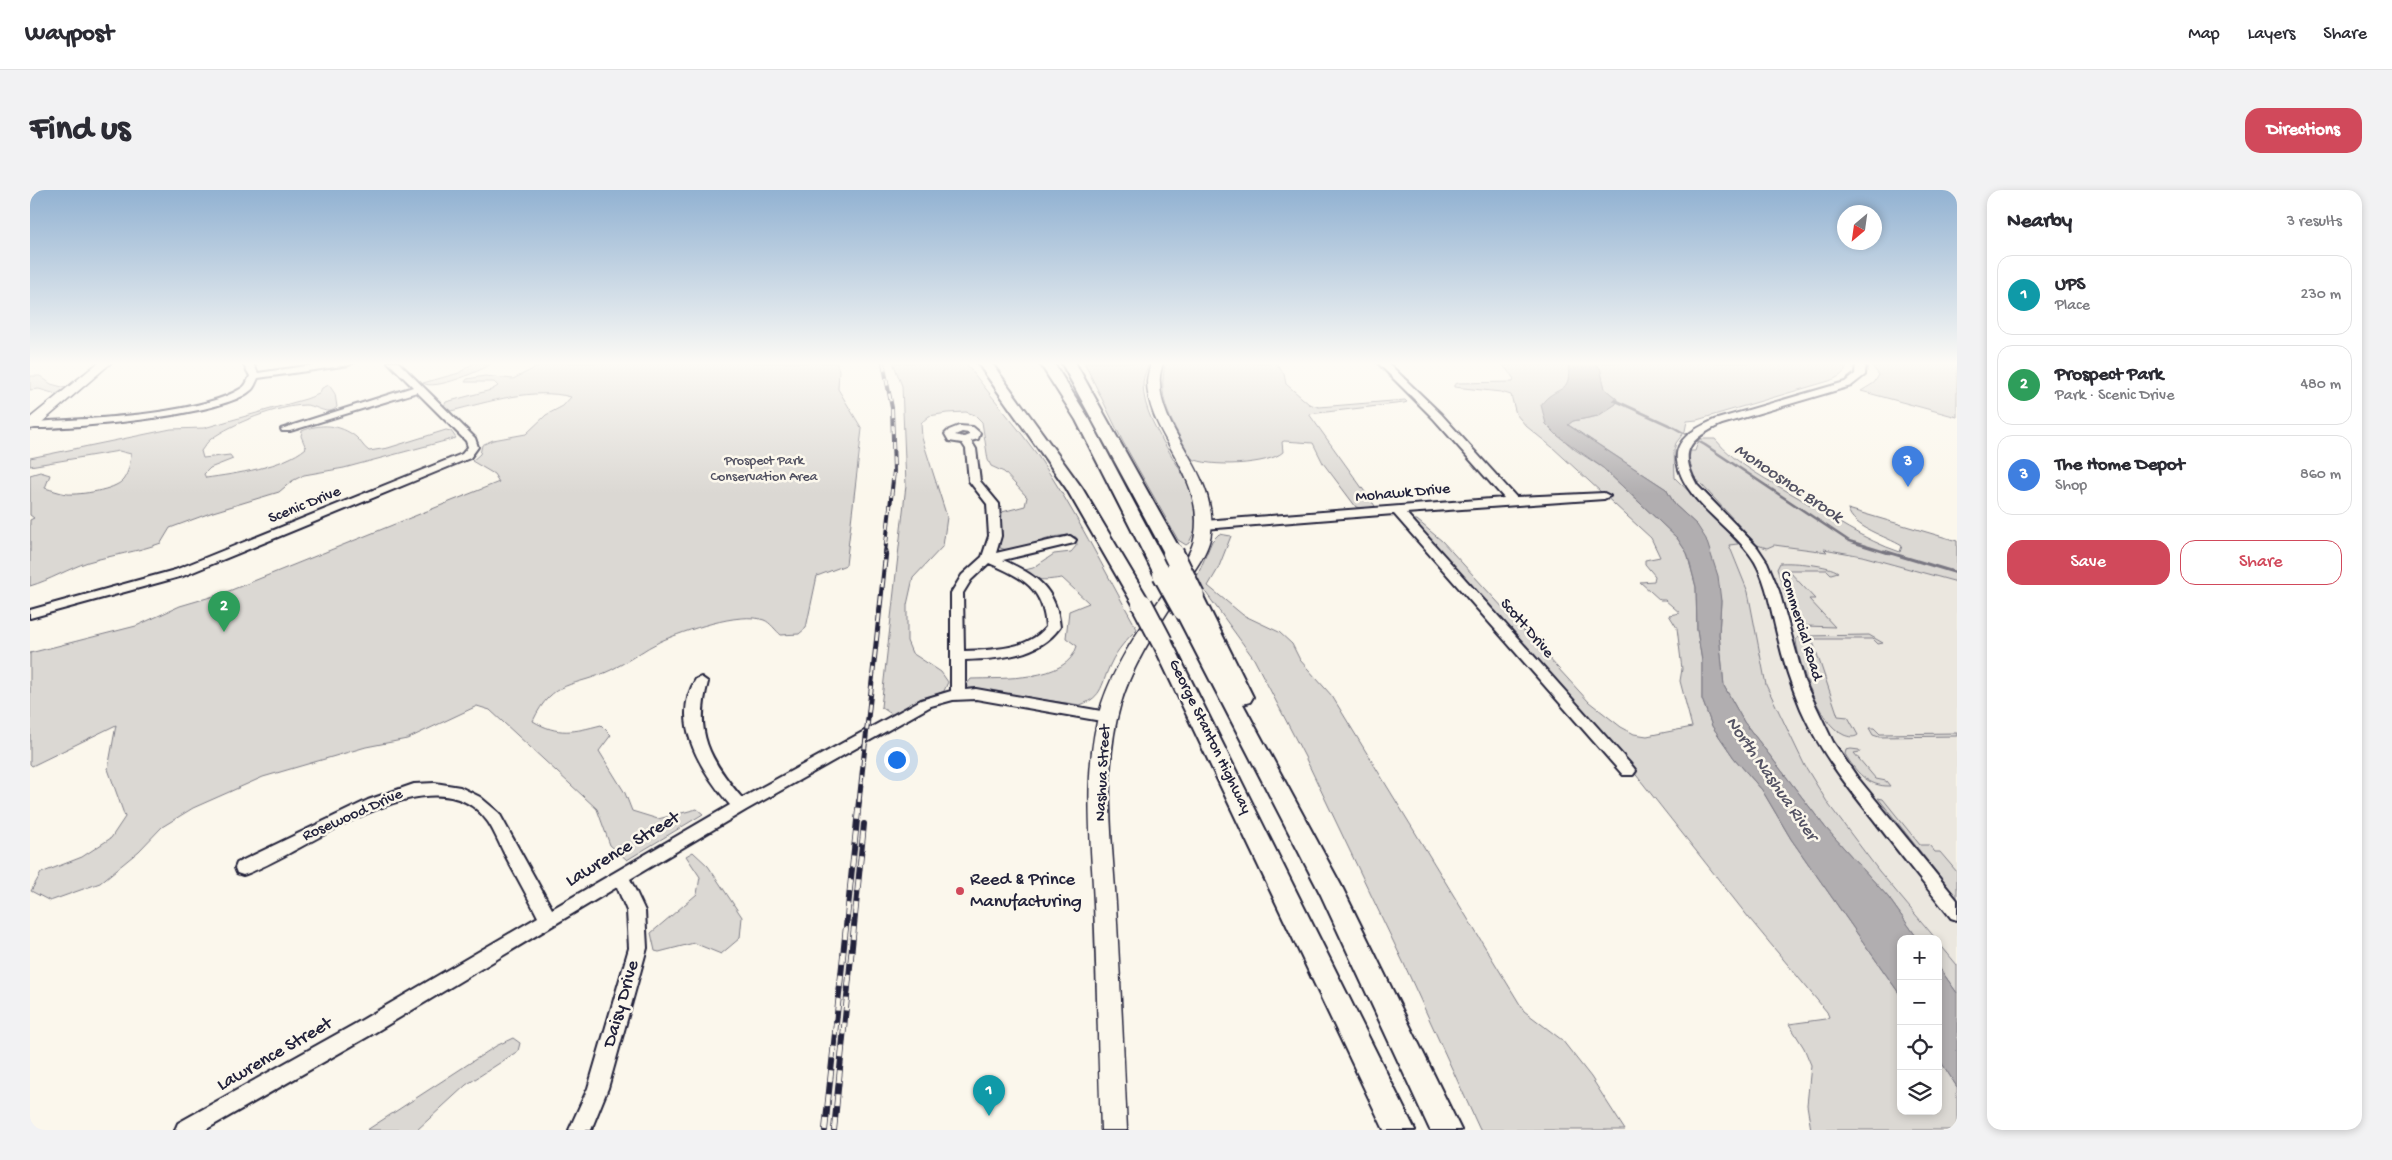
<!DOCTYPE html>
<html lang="en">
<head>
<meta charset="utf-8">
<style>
	:root { --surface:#fff; --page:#f2f2f3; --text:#2b2b33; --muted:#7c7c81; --line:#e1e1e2; --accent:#d1495b }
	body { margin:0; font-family:"Gochi Hand",sans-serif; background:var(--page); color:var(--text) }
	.controls { position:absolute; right:15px; bottom:15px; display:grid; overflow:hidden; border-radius:10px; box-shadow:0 2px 8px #0003 }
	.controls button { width:45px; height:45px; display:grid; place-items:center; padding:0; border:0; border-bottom:1px solid var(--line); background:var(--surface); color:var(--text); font:25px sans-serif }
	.compass { position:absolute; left:1807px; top:15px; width:45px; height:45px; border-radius:50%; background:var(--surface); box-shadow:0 2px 8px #0003; rotate:209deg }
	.you { position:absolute; left:866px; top:569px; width:18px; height:18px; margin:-12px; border:4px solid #fff; border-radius:50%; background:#1a73e8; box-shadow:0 0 0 8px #1a73e833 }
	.badge { display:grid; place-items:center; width:32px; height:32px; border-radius:50%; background:var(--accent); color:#fff; font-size:16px; font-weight:700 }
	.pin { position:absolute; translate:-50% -41px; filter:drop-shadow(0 1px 2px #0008) }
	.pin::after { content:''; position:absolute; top:26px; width:18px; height:15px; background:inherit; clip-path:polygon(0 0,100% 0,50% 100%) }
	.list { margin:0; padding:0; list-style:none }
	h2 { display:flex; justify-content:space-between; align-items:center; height:65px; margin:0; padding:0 20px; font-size:21px }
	h2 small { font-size:16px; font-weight:400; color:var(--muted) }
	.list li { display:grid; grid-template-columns:32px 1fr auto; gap:15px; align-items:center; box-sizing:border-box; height:80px; margin:0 10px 10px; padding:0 10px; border:1px solid var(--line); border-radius:15px }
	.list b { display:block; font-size:19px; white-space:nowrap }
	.list p { margin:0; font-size:16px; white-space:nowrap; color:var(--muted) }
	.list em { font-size:16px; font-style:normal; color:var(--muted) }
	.actions { display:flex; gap:10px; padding:15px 20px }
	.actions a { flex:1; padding:11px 0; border:1px solid var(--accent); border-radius:15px; text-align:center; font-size:18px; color:var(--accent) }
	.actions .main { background:var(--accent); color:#fff }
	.icon { flex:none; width:28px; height:28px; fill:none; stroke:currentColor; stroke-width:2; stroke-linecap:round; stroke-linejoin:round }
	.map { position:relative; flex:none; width:1927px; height:940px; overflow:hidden; border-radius:15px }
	header { display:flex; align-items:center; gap:30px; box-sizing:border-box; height:70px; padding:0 25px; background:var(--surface); border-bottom:1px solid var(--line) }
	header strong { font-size:24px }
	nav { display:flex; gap:28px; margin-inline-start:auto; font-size:18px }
	.intro { display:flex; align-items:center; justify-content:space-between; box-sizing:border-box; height:120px; padding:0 30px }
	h1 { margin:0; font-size:35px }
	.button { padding:12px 22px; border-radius:15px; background:var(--accent); color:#fff; font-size:18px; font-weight:700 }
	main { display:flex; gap:30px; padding:0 30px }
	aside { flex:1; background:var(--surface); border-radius:15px; box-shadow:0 2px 8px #0003 }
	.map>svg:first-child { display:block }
	.built { fill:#ebe7df }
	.green { fill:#dbd8d3; stroke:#7e7d87 }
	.water { fill:#b1aeb0; stroke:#787681 }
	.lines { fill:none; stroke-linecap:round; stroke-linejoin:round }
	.stream-far1 { stroke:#787681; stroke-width:2.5 }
	.stream { stroke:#787681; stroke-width:3 }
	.minor-casing { stroke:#22223b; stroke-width:4 }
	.major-casing { stroke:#22223b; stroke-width:3 }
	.highway-casing { stroke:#22223b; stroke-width:4 }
	.minor { fill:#fbf7ec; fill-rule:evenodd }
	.major { fill:#fbf7ec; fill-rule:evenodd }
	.highway { fill:#fbf7ec; fill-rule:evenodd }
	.rail-far2-casing { stroke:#22223b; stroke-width:4 }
	.rail-far1-casing { stroke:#22223b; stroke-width:5 }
	.rail-casing { stroke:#22223b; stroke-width:6 }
	.rail-far2 { stroke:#fbf7ec; stroke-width:2.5; stroke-dasharray:8; stroke-linecap:butt }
	.rail-far1 { stroke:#fbf7ec; stroke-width:3; stroke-dasharray:9; stroke-linecap:butt }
	.rail { stroke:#fbf7ec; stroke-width:4.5; stroke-dasharray:12; stroke-linecap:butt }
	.highway-bridge-casing { stroke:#22223b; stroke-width:24; stroke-linecap:butt }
	.highway-bridge { stroke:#fbf7ec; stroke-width:20 }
	.poi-dot { fill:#d1495b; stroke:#fbf7ec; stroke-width:2 }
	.labels { text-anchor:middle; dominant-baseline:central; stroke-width:5; stroke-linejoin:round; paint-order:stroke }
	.far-park-label { font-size:14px; fill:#505061; stroke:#fbf7ec }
	.street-label { font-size:16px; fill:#22223b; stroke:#fbf7ec }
	.water-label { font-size:18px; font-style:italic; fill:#545364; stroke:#fbf7ec }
	.near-street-label { font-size:19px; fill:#22223b; stroke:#fbf7ec }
	.near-poi-label { font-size:19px; fill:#22223b; stroke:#fbf7ec; text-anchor:start }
</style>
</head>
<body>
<header>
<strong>Waypost</strong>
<nav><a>Map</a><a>Layers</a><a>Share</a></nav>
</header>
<div class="intro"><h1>Find us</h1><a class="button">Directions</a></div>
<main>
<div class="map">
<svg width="1927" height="940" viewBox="0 0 1927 940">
	<rect width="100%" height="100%" fill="#fbf7ec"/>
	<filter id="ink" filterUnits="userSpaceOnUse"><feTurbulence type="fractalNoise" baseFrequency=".02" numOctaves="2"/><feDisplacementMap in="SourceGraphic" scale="10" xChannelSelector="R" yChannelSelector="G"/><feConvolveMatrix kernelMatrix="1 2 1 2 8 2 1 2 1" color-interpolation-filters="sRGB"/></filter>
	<g filter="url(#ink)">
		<path class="built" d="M 1699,354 L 1791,358 L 1832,366 L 1927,392 L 1927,775 L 1908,752 L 1908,749 L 1906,749 L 1849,681 L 1799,615 L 1775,576 L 1736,495 L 1718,402 Z"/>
		<path class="green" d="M 441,172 L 463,172 C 452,181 404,201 393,193 L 429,183 L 442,174 Z
			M 502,172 L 806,172 L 809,180 L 808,199 L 832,239 L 816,375 L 787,386 L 776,438 L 769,444 L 751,445 C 746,441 740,432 734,430 C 709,421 655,441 631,451 C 614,459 598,472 581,480 C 544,498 523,488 503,531 C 528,546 544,542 571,535 L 581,545 L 569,561 L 595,603 L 602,621 L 628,629 L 667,619 L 673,624 L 597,670 L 580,655 L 567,619 L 460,520 L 447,516 L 377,549 L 336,557 L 233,587 L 163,618 L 132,637 L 109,661 L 70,693 L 20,711 L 1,701 L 11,683 L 52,667 L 81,648 L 95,627 L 78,579 L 86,535 L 2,576 L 0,574 L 0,463 L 106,436 L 150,416 L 194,403 L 469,292 L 464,284 L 442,271 L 450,264 L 452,255 L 463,250 L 496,244 L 516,225 L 533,216 L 541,207 C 504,197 458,212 421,221 L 414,216 L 416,212 L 461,200 L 468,196 L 464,192 L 435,192 L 437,189 L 455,186 L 483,189 L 507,177 Z
			M 863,172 L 935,172 C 958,203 984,232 1006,263 C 1044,318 1074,380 1107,439 C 1097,449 1087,460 1081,473 C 1071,493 1074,507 1050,515 L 939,499 L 937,494 L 941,489 C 971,488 1038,492 1047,456 L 1036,448 L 1039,421 L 1059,413 L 1032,388 C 1016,390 1006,393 995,380 L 1003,378 L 1024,364 L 1041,362 L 1047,355 L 1046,347 C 1018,339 994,367 970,358 L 972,322 L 995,316 L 997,307 L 974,282 L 961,276 L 958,270 L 952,232 L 945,225 L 936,222 L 917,223 L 899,226 L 891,233 L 892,248 L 917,327 L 913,356 L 883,388 L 877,415 L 877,451 L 882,463 L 911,482 L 918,492 L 914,501 L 863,525 L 851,517 L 876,295 L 872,196 Z
			M 1054,172 L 1119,172 C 1117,179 1113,187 1113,194 C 1113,245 1173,289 1166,336 C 1165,341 1161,348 1159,353 L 1156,355 L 1148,350 L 1093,252 Z
			M 1136,172 L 1245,172 L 1254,184 L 1256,194 L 1279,214 L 1289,217 L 1375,210 L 1377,212 L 1374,213 L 1279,224 L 1345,316 L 1334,319 L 1326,317 L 1293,273 L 1283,253 L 1254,251 L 1252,252 L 1253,262 C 1239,275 1178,278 1161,268 C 1144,233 1125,212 1136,172 Z
			M 1471,172 L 1538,172 C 1542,196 1535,198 1516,209 L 1516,234 L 1544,259 L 1573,278 L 1647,348 L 1657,363 L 1666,397 L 1667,440 L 1672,471 L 1672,509 L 1682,536 L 1704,568 L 1732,600 L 1761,649 L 1871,806 L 1871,921 L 1908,921 L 1908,867 L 1927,897 L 1927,940 L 1781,940 L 1777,915 L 1781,875 L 1774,858 L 1759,834 L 1795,829 L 1799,827 L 1797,822 L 1719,728 L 1588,562 L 1382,330 L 1387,330 L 1412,351 L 1559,512 L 1591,537 L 1604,544 L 1617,546 L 1662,537 L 1650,491 L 1652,479 L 1647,438 L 1639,425 L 1650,423 L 1635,410 L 1630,410 L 1610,392 L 1624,391 L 1625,386 L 1615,374 L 1615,370 L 1630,367 L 1621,348 L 1522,257 L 1496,236 L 1486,224 L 1481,205 L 1471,202 L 1424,197 L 1424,195 L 1428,193 L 1483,192 L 1484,189 Z
			M 1563,172 L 1818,172 C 1816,184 1809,187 1799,191 L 1667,230 L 1657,231 L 1655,241 L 1646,253 L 1644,260 L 1645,288 L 1678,320 L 1708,354 L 1699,355 L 1718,402 L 1736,495 L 1775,576 L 1799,615 L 1849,681 L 1906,749 L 1888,749 L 1858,707 L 1795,637 L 1714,532 L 1694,496 L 1689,444 L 1691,411 L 1667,335 L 1645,315 L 1636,299 L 1537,234 L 1543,231 L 1568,226 L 1587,209 L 1575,199 L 1570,178 Z
			M 1839,172 L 1927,172 L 1927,227 L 1831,201 L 1844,193 L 1849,185 Z
			M 0,186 L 10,186 L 21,194 L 36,198 L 26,204 L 9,199 L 0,200 Z
			M 299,195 L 305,204 L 307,217 C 297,227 287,215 275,215 C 247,216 203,233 181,249 C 177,252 174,257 171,261 L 173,268 L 200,265 L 203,269 L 180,278 L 174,284 L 176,288 C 205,284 254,277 276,258 L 271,246 L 272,241 C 290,233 310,234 326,247 C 331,251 333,257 339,261 L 358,258 L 416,240 L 421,241 L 426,248 L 314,278 L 274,285 L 262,291 L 249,302 L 183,322 L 140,338 L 131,353 C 107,362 82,365 58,372 C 38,379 20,390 0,396 L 0,330 L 4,328 L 0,325 L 0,285 L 10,282 L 20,285 L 15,298 C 22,300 30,303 37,304 C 50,305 85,300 93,290 C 99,282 100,273 101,264 L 89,261 L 0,276 L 0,268 L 141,239 L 174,238 L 276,209 L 289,204 L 292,198 Z
			M 1669,249 L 1685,249 C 1706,275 1740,291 1769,308 C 1802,328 1834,350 1870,362 L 1872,356 C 1856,346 1823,338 1818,319 L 1927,351 L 1927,392 L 1832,366 L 1794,359 L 1797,362 L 1744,355 L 1737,358 L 1727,355 L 1661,283 L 1658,268 L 1660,261 L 1665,261 Z
			M 1189,344 L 1201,346 L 1188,379 L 1178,396 L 1213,425 L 1249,442 L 1262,454 L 1270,470 L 1302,506 L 1494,821 L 1532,850 L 1561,887 L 1595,940 L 1450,940 L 1375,776 L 1275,567 L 1224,469 L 1166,389 L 1182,351 Z
			M 1750,373 C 1763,372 1799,375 1808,382 L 1801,384 L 1797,380 L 1758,380 L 1785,409 L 1779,409 L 1805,437 L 1776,436 L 1764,430 L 1747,379 Z
			M 1839,445 L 1853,453 L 1848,454 L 1843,449 L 1782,449 L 1808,526 L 1818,527 L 1828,545 C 1824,548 1819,547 1814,545 C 1789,534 1769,476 1766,450 L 1768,447 L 1777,446 Z
			M 1839,538 L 1844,538 L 1850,544 L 1927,543 L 1927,546 L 1849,547 L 1843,545 Z
			M 1821,559 L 1829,560 L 1830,562 L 1824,563 L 1846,589 L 1856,591 L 1860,596 C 1838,597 1825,581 1815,564 L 1816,560 Z
			M 1848,608 L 1853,609 L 1890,655 L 1899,655 L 1905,662 L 1910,662 L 1927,682 L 1927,708 Z
			M 663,662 L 678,676 L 712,727 L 710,748 L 691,764 L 664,753 L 629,762 L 625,761 L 621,743 L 667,704 L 670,687 L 656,666 Z
			M 1908,752 L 1927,775 L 1927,803 L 1908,776 Z
			M 483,848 L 490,853 L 488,861 L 436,895 L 387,940 L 337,940 L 466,856 Z"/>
		<path class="water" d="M 1538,172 L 1563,172 L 1570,178 L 1575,199 L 1587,209 L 1586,214 L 1568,226 L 1543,231 L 1538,235 L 1636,299 L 1645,315 L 1667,335 L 1676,349 L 1688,386 L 1691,411 L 1689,444 L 1694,496 L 1714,532 L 1795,637 L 1858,707 L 1888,749 L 1871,749 L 1871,806 L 1761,649 L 1732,600 L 1704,568 L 1682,536 L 1672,509 L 1672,471 L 1667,440 L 1666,397 L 1657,363 L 1647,348 L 1573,278 L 1528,246 L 1516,234 L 1511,215 C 1525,194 1543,207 1538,172 Z
			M 1908,776 L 1927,803 L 1927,897 L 1908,867 Z"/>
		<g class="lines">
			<path class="stream-far1" d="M 1584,210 L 1643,237 L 1675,255 L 1819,351 L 1858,363"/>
			<path class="stream" d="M 1854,361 L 1927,383"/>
			<defs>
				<path id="minor" d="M 212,172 L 222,172 L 228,183 L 303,172 L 324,172 L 319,175 L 228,188 C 226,192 224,199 220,201 C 191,226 41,239 0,238 L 1,232 C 54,229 168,226 212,198 C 216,196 218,190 220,186 Z
					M 358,172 L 368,172 L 445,248 L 448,257 L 440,268 L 153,386 L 0,428 L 0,420 L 145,380 L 432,264 L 438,257 L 436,251 L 387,202 L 260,241 L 252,241 L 251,239 L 383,197 Z
					M 1347,172 L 1357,172 L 1411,224 L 1486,307 L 1574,303 L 1580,306 L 1574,309 L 1376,323 L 1603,577 L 1606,581 L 1603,585 L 1593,585 L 1364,324 L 1174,339 L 1168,335 L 1174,331 L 1474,308 L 1403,228 Z
					M 1826,172 L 1836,172 L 1835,185 L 1821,196 L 1692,234 C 1659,249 1648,261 1667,295 L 1727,357 L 1737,372 L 1749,401 L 1774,491 L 1803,552 L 1827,587 L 1927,710 L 1927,730 L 1921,728 C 1895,695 1869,663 1844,630 C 1816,595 1789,560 1771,519 C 1761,495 1753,470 1747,444 C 1741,420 1737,393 1725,372 C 1705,338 1653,312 1647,271 C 1644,248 1667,238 1684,230 L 1815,192 L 1825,184 Z
					M 929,236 L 943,237 L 950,243 L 948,249 L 941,251 L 946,259 L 950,291 L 969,314 L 971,346 L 966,363 L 1040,346 L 1046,350 L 1044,353 L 973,370 C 1006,385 1026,398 1030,437 C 1009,467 968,469 935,470 L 935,500 L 946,499 L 1077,522 L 1082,523 L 1084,527 L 1082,531 L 1077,532 L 946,509 L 923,510 L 901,516 L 716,620 L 600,689 L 615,721 L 617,758 L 578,898 L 561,940 L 539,940 L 558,898 L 599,758 L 597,721 L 587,697 L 339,846 L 175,940 L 145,940 L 148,933 L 325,834 L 508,727 C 497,705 485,684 474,663 C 469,653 464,641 458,632 C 405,556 274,665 213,685 L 207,683 L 205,678 L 207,673 L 338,610 L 384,594 L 405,593 L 430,597 L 450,607 L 469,623 L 522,719 L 700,615 C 672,582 639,532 666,489 L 671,487 L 678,492 C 664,543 679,569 712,608 L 891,510 L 921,501 L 921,403 L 932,385 L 952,367 L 959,346 L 957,314 L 939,291 L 936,259 L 932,253 L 919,251 L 915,244 L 919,240 ZM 932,242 L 939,243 L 939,245 L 934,247 L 925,245 ZM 959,373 C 993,388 1013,397 1016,437 C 998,460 962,460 934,461 L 933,403 L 941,390 Z"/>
				<path id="major" d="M 69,172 L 82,172 L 5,238 L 0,239 L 0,228 Z
					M 1121,172 L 1133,172 C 1132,178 1129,186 1130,192 C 1130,244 1187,281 1181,343 C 1179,362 1164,380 1154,396 C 1131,433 1103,472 1091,513 C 1072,578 1082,648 1086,714 C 1090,789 1094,865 1097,940 L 1071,940 C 1068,865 1067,789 1064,714 C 1061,648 1052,577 1072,513 C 1086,471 1114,433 1138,397 C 1148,381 1163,363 1165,344 C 1174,283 1117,244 1117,192 C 1117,186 1120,178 1121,172 Z"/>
				<path id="highway" d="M 947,172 L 961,172 L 1052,298 L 1121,414 L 1119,418 L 1105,418 L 1036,298 Z
					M 1009,172 L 1023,172 L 1060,230 L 1142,384 L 1139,388 L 1127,388 L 1124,384 L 1046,230 Z
					M 1031,172 L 1045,172 L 1152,363 L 1149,367 L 1137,367 L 1134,363 Z
					M 1164,400 L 1171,402 L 1173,406 L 1223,507 L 1220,512 L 1213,514 L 1312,697 L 1431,940 L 1400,940 L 1291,705 L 1144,420 L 1146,416 L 1159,416 L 1155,406 L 1157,402 Z
					M 1132,446 L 1139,448 L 1142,452 L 1385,940 L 1354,940 L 1122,452 L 1125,448 Z"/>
			</defs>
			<use href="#minor" class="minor-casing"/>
			<use href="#major" class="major-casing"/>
			<use href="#highway" class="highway-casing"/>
			<use href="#minor" class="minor"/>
			<use href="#major" class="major"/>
			<use href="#highway" class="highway"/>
			<defs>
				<path id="rail-far2" d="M 853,172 L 862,218 L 864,281 L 855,363"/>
				<path id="rail-far1" d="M 829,612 L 856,361"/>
				<path id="rail" d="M 795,940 L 829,611
					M 804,940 L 834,634"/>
			</defs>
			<use href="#rail-far2" class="rail-far2-casing"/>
			<use href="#rail-far1" class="rail-far1-casing"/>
			<use href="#rail" class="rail-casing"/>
			<use href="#rail-far2" class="rail-far2"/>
			<use href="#rail-far1" class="rail-far1"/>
			<use href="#rail" class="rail"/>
			<defs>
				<path id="highway-bridge" d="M 1143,363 L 1164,406
					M 1133,384 L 1153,420
					M 1112,414 L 1132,452"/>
			</defs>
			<use href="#highway-bridge" class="highway-bridge-casing"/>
			<use href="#highway-bridge" class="highway-bridge"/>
		</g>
	</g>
	<linearGradient id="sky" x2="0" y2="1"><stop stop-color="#92b2d2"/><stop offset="0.57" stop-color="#fdfbf6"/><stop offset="1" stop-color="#fdfbf6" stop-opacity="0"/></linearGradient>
	<rect width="1927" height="304" fill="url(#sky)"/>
	<circle class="poi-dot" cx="930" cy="701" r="5"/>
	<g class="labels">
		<g class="far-park-label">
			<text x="734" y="271">Prospect Park<tspan x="734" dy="16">Conservation Area</tspan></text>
		</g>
		<g class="street-label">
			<text transform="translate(1373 304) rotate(-5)">Mohawk Drive</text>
			<text transform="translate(275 316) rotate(-22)">Scenic Drive</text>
			<text transform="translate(1770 436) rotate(73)">Commercial Road</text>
			<text transform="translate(1496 439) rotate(49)">Scott Drive</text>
			<text transform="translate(1179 547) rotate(64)">George Stanton Highway</text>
			<text transform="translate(1074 583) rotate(-87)">Nashua Street</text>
			<text transform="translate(323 626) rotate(-24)">Rosewood Drive</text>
		</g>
		<g class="water-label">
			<text transform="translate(1758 294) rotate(34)">Monoosnoc Brook</text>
			<text transform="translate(1741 589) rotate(55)">North Nashua River</text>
		</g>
		<g class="near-street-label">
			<text transform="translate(593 660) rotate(-31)">Lawrence Street</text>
			<text transform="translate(592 814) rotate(-74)">Daisy Drive</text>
			<text transform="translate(245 865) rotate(-30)">Lawrence Street</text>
		</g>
		<g class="near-poi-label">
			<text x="940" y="690">Reed &amp; Prince<tspan x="940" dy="22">Manufacturing</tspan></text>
		</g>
	</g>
</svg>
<div class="controls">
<button>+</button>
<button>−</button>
<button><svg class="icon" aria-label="locate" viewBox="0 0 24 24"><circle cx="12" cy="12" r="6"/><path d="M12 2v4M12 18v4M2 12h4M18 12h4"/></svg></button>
<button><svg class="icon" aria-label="layers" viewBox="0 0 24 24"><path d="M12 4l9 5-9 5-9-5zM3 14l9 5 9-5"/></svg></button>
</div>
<svg class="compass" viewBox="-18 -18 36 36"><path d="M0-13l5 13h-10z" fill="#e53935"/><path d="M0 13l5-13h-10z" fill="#7c7c81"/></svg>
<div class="you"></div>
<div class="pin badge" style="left:959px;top:926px;background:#0f9aa8">1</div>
<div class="pin badge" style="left:194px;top:442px;background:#2e9e5b">2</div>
<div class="pin badge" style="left:1878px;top:297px;background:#3f7fe0">3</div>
</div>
<aside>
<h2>Nearby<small>3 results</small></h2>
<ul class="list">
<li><span class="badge" style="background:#0f9aa8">1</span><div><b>UPS</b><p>Place</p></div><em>230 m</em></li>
<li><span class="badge" style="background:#2e9e5b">2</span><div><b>Prospect Park</b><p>Park · Scenic Drive</p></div><em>480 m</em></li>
<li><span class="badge" style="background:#3f7fe0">3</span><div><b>The Home Depot</b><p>Shop</p></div><em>860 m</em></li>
</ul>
<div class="actions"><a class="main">Save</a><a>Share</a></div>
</aside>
</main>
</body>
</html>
